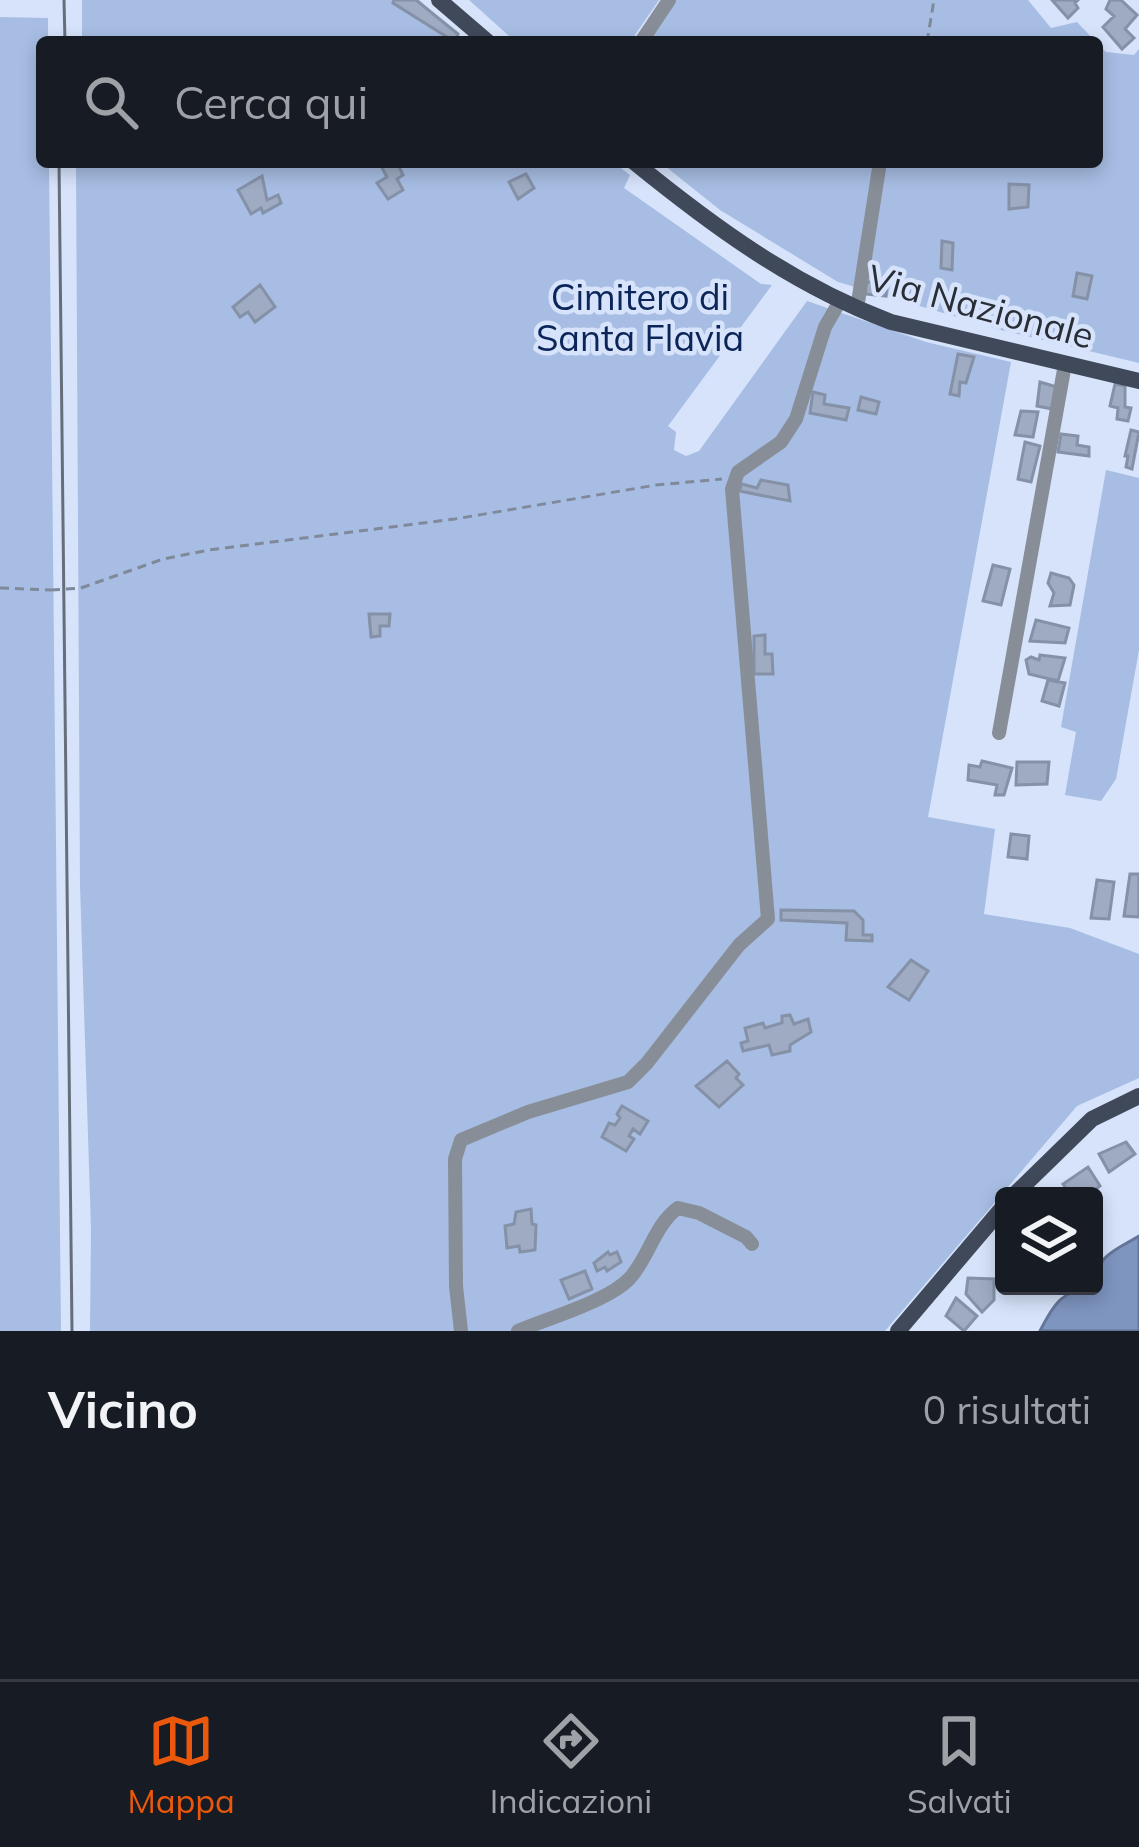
<!DOCTYPE html>
<html lang="it">
<head>
<meta charset="utf-8">
<style>
	:root { --surface:#171b24; --page:#20242c; --text:#f1f3f6; --muted:#9ea1a6; --line:#363941; --accent:#ea580c }
	body { margin:0; font-family:Mulish,sans-serif; background:var(--page); color:var(--text) }
	.controls { position:absolute; right:36px; bottom:36px; display:grid; overflow:hidden; border-radius:12px; box-shadow:0 6px 18px #0003 }
	.controls button { width:108px; height:108px; display:grid; place-items:center; padding:0; border:0; border-bottom:3px solid var(--line); background:var(--surface); color:var(--text); font:60px sans-serif }
	.list { margin:0; padding:0; list-style:none }
	h2 { display:flex; justify-content:space-between; align-items:center; height:156px; margin:0; padding:0 48px; font-size:51px }
	h2 small { font-size:39px; font-weight:400; color:var(--muted) }
	.icon { flex:none; width:66px; height:66px; fill:none; stroke:currentColor; stroke-width:2; stroke-linecap:round; stroke-linejoin:round }
	.map { position:relative; flex:none; width:1139px; height:1331px; overflow:hidden }
	.search { position:absolute; background:var(--surface); box-shadow:0 6px 18px #0003; left:36px; right:36px; top:36px; height:132px; display:flex; align-items:center; gap:30px; box-sizing:border-box; padding:0 42px; border-radius:12px; color:var(--muted); font-size:45px }
	.sheet { height:348px; background:var(--surface) }
	nav { display:flex; justify-content:space-around; align-items:center; box-sizing:border-box; height:168px; border-top:3px solid var(--line); background:var(--surface); font-size:33px; color:var(--muted) }
	nav a { display:grid; justify-items:center; gap:6px }
	nav .on { color:var(--accent) }
	.map>svg:first-child { display:block }
	.green { fill:#a7bde3 }
	.water { fill:#7e95c0; stroke:#647697; stroke-width:3 }
	.building { fill:#9eabc2; stroke:#8491a7; stroke-width:3 }
	.lines { fill:none; stroke-linecap:round; stroke-linejoin:round }
	.path { stroke:#80899a; stroke-width:3; stroke-dasharray:9 6; stroke-linecap:butt }
	.minor { stroke:#888e98; stroke-width:14 }
	.major { stroke:#40495a; stroke-width:16 }
	.rail { stroke:#666e7c; stroke-width:3 }
	.path-bridge { stroke:#80899a; stroke-width:3; stroke-dasharray:9 6; stroke-linecap:butt }
	.labels { text-anchor:middle; dominant-baseline:central; stroke-width:9; stroke-linejoin:round; paint-order:stroke }
	.park-label { font-size:36px; fill:#0b2559; stroke:#d6e3fb }
	.street-label { font-size:36px; fill:#282d36; stroke:#d6e3fb }
</style>
</head>
<body>
<div class="map">
<svg width="1139" height="1331" viewBox="0 0 1139 1331">
	<rect width="100%" height="100%" fill="#d6e3fb"/>
	<path class="green" d="M 82,0 L 419,0 L 466,42 L 82,42 Z
		M 469,0 L 659,0 L 630,42 L 516,42 Z
		M 675,0 L 1028,0 L 1051,28 L 1077,22 L 1096,42 L 647,42 Z
		M 0,17 L 48,18 L 48,42 L 42,42 L 42,162 L 49,162 L 61,1331 L 0,1331 Z
		M 1097,43 L 1106,52 L 1134,55 L 1139,49 L 1139,363 L 1001,330 L 838,282 L 720,210 L 660,162 L 1097,162 Z
		M 76,162 L 613,162 L 630,175 L 624,188 L 761,284 L 772,285 L 668,426 L 676,432 L 674,450 L 686,456 L 699,451 L 807,301 L 926,342 L 1011,362 L 928,817 L 995,829 L 984,914 L 1070,928 L 1139,954 L 1139,1078 L 1077,1106 L 885,1331 L 90,1331 L 91,1229 L 80,885 Z
		M 1106,470 L 1139,478 L 1139,650 L 1116,779 L 1101,801 L 1065,795 L 1076,732 L 1061,727 Z"/>
	<path class="water" d="M 1139,1236 L 1139,1331 L 1040,1331 C 1054,1303 1063,1290 1094,1286 C 1095,1255 1118,1249 1139,1236 Z"/>
	<path class="building" d="M 394,0 L 416,0 L 458,34 L 455,42 L 393,3 Z
		M 1052,0 L 1078,0 L 1075,3 L 1078,8 L 1068,18 Z
		M 1110,0 L 1121,0 L 1137,15 L 1125,29 L 1134,38 L 1122,49 L 1103,27 L 1114,16 L 1106,9 Z
		M 379,162 L 402,163 L 398,165 L 403,175 L 397,179 L 403,190 L 388,199 L 377,183 L 387,177 Z
		M 526,174 L 534,188 L 518,199 L 509,182 Z
		M 262,176 L 267,200 L 278,195 L 281,203 L 263,213 L 261,208 L 251,214 L 238,190 Z
		M 1009,184 L 1029,185 L 1028,207 L 1009,209 Z
		M 942,241 L 953,243 L 952,270 L 941,268 Z
		M 1077,273 L 1092,276 L 1087,299 L 1073,296 Z
		M 866,282 L 887,283 L 886,296 L 865,294 Z
		M 260,285 L 275,307 L 255,322 L 248,312 L 240,317 L 233,307 Z
		M 958,354 L 974,357 L 966,383 L 960,382 L 959,396 L 950,394 Z
		M 1040,382 L 1057,387 L 1052,409 L 1037,406 Z
		M 1115,384 L 1125,386 L 1125,407 L 1131,408 L 1128,421 L 1117,419 L 1118,408 L 1110,406 Z
		M 813,392 L 825,395 L 824,404 L 849,408 L 846,420 L 810,413 Z
		M 861,397 L 879,402 L 876,414 L 858,410 Z
		M 1021,411 L 1038,412 L 1033,437 L 1015,435 Z
		M 1131,430 L 1139,432 L 1132,469 L 1126,467 L 1128,456 L 1125,456 Z
		M 1061,434 L 1078,436 L 1077,445 L 1089,447 L 1089,456 L 1058,452 Z
		M 1025,442 L 1040,446 L 1031,482 L 1018,479 Z
		M 761,480 L 788,485 L 790,501 L 739,491 L 742,484 L 757,488 Z
		M 993,565 L 1010,569 L 1001,605 L 983,601 Z
		M 1051,573 L 1069,578 L 1074,585 L 1070,605 L 1050,606 L 1054,593 L 1048,583 Z
		M 369,614 L 390,614 L 389,626 L 380,626 L 380,636 L 371,637 Z
		M 1036,620 L 1069,628 L 1065,643 L 1030,641 Z
		M 765,635 L 765,654 L 772,654 L 773,674 L 754,674 L 754,636 Z
		M 1040,655 L 1065,658 L 1058,681 L 1029,674 L 1026,660 L 1031,657 L 1039,660 Z
		M 1048,680 L 1065,683 L 1059,706 L 1042,701 Z
		M 982,761 L 1012,768 L 1004,795 L 995,795 L 997,785 L 968,780 L 969,765 L 980,767 Z
		M 1017,762 L 1049,762 L 1047,784 L 1016,785 Z
		M 1011,834 L 1029,836 L 1027,859 L 1008,857 Z
		M 1130,874 L 1139,874 L 1139,917 L 1124,916 Z
		M 1097,880 L 1114,882 L 1109,919 L 1091,918 Z
		M 781,910 L 854,911 L 863,920 L 863,935 L 872,935 L 872,941 L 846,940 L 847,923 L 781,920 Z
		M 911,960 L 928,971 L 909,1000 L 888,987 Z
		M 790,1015 L 794,1024 L 808,1019 L 811,1032 L 790,1045 L 790,1051 L 772,1055 L 769,1045 L 743,1051 L 741,1043 L 748,1041 L 745,1028 L 763,1023 L 765,1028 L 782,1023 L 782,1016 Z
		M 727,1061 L 739,1074 L 736,1078 L 743,1085 L 719,1107 L 696,1086 Z
		M 622,1106 L 648,1121 L 640,1134 L 633,1129 L 629,1136 L 634,1139 L 626,1151 L 602,1137 L 609,1123 L 615,1125 L 620,1118 L 617,1114 Z
		M 1126,1142 L 1135,1154 L 1109,1172 L 1099,1154 Z
		M 1088,1167 L 1100,1186 L 1091,1193 L 1072,1196 L 1063,1184 Z
		M 531,1209 L 532,1224 L 536,1225 L 535,1250 L 520,1252 L 519,1246 L 507,1248 L 505,1226 L 514,1224 L 516,1212 Z
		M 608,1252 L 610,1255 L 617,1252 L 621,1262 L 607,1271 L 605,1267 L 597,1271 L 594,1263 Z
		M 585,1271 L 592,1289 L 569,1299 L 561,1280 Z
		M 968,1278 L 994,1279 L 994,1300 L 982,1312 L 966,1294 Z
		M 956,1298 L 977,1316 L 964,1331 L 946,1316 Z"/>
	<g class="lines">
		<path class="path" d="M 927,42 L 934,0
			M 0,588 L 51,590
			M 81,588 L 163,559 L 209,550 L 455,519 L 656,485 L 722,479"/>
		<path class="minor" d="M 641,42 L 669,0
			M 857,309 L 880,162
			M 999,733 L 1065,364
			M 461,1331 L 456,1286 L 455,1159 L 461,1140 L 528,1112 L 628,1082 L 647,1063 L 739,945 L 768,919 L 732,489 L 738,472 L 781,442 L 796,419 L 825,327 L 840,301
			M 518,1331 C 548,1318 609,1301 630,1278 C 649,1257 655,1224 678,1208 L 699,1213 L 746,1237 L 752,1244"/>
		<path class="major" d="M 439,0 L 488,42
			M 634,162 C 714,227 793,285 891,322 L 1139,381
			M 1013,1196 L 1092,1119 L 1139,1096
			M 898,1331 L 1004,1206"/>
		<path class="rail" d="M 64,0 L 65,42
			M 59,162 L 72,1331"/>
		<path class="path-bridge" d="M 51,590 L 81,588"/>
	</g>
	<g class="labels">
		<g class="park-label">
			<text x="640" y="296">Cimitero di<tspan x="640" dy="41">Santa Flavia</tspan></text>
		</g>
		<g class="street-label">
			<text transform="translate(981 306) rotate(15)">Via Nazionale</text>
		</g>
	</g>
</svg>
<div class="controls">
<button><svg class="icon" aria-label="layers" viewBox="0 0 24 24"><path d="M12 4l9 5-9 5-9-5zM3 14l9 5 9-5"/></svg></button>
</div>
<div class="search"><svg class="icon" aria-label="search" viewBox="0 0 24 24"><circle cx="10" cy="10" r="6"/><path d="M15 15l6 6"/></svg>Cerca qui</div>
</div>
<section class="sheet">
<h2>Vicino<small>0 risultati</small></h2>
<ul class="list">
</ul>
</section>
<nav>
<a class="on"><svg class="icon" aria-label="map" viewBox="0 0 24 24"><path d="M3 6l6-2 6 2 6-2v14l-6 2-6-2-6 2zM9 4v14M15 6v14"/></svg>Mappa</a>
<a><svg class="icon" aria-label="directions" viewBox="0 0 24 24"><path d="M12 3l9 9-9 9-9-9zM9 14v-3h6M13 9l2 2-2 2"/></svg>Indicazioni</a>
<a><svg class="icon" aria-label="saved" viewBox="0 0 24 24"><path d="M7 4h10v16l-5-4-5 4z"/></svg>Salvati</a>
</nav>
</body>
</html>
